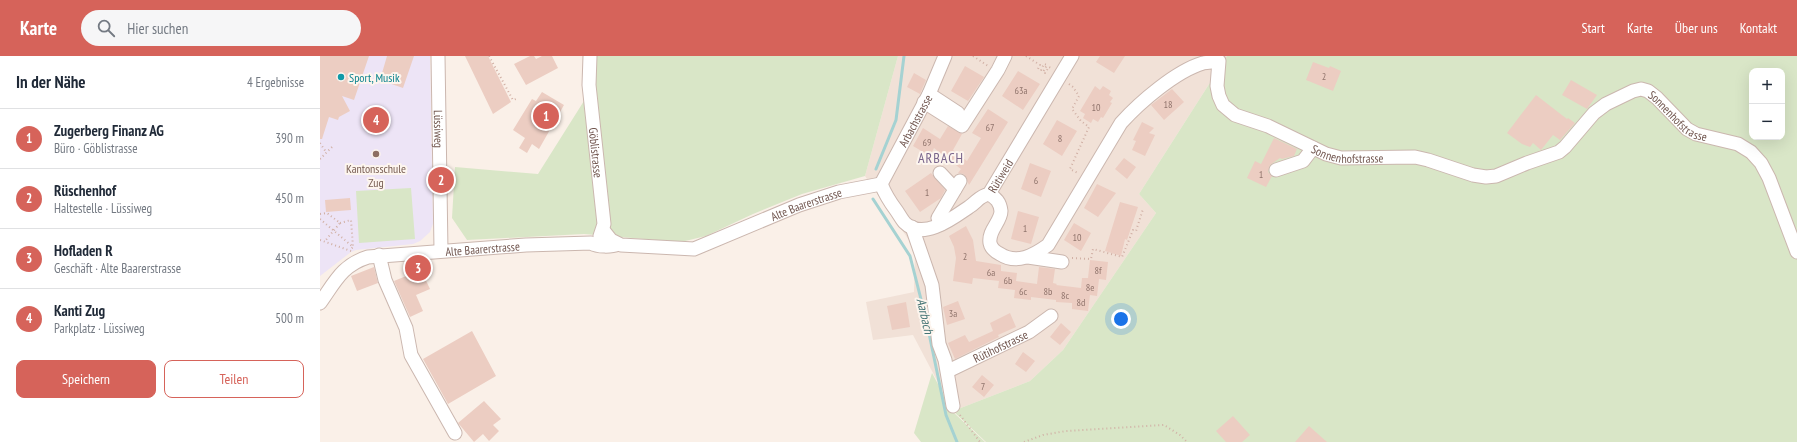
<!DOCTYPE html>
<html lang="de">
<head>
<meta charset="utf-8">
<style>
	:root { --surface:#fff; --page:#f6f6f7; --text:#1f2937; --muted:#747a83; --line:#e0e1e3; --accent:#d6635a }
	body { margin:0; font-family:"PT Sans Narrow",sans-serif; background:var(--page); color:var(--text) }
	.controls { position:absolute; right:12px; top:12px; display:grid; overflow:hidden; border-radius:8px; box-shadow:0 4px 16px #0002 }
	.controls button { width:36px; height:36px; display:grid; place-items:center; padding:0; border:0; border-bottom:1px solid var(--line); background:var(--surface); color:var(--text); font:20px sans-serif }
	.you { position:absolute; left:801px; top:263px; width:14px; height:14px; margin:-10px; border:3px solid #fff; border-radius:50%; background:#1a73e8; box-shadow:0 0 0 6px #1a73e833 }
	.badge { display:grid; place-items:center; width:26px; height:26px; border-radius:50%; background:var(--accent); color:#fff; font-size:13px; font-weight:700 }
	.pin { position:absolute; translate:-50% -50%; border:2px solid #fff; box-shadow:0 1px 4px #0006 }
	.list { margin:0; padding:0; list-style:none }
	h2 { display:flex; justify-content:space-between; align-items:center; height:52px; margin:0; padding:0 16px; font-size:17px }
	h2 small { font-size:13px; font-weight:400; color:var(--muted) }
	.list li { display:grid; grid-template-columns:26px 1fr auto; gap:12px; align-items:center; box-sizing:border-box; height:60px; padding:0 16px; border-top:1px solid var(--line) }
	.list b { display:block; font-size:15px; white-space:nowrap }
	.list p { margin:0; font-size:13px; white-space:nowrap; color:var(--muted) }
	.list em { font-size:13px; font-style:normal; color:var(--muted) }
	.actions { display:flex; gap:8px; padding:12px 16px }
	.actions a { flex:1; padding:9px 0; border:1px solid var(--accent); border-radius:8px; text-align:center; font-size:14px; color:var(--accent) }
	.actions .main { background:var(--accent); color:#fff }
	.icon { flex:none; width:22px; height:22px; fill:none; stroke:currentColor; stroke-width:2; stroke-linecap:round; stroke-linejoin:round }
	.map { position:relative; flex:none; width:1477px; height:386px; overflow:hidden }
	header { display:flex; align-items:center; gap:24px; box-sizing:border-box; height:56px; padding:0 20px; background:var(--accent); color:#fff }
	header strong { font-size:19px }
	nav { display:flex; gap:22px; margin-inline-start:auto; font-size:14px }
	.search { width:280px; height:36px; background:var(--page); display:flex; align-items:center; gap:10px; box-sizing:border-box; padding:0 14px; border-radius:22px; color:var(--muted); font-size:15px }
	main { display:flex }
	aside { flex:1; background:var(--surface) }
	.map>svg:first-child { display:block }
	.residential { fill:#f1e1d7 }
	.education { fill:#ede4f6 }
	.green { fill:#d9e6c7; fill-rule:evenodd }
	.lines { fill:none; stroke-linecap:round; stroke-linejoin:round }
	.stream { stroke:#a5d2d2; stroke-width:3 }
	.building { fill:#eccdc2 }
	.minor-casing { stroke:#cbb7af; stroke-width:15 }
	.path { stroke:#d1b0a5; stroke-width:2; stroke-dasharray:1 3; stroke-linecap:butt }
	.minor { stroke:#fff; stroke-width:13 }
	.culture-dot { fill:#0f9aa8; stroke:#fdf5ee; stroke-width:1.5 }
	.education-dot { fill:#8d6e63; stroke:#fdf5ee; stroke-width:1.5 }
	.labels { text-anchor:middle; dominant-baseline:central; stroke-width:4; stroke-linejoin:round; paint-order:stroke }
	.number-label { font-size:10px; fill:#90746c }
	.culture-label { font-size:12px; fill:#0d838f; stroke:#fdf5ee; text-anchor:start }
	.street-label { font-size:12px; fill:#71564f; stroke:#fdf5ee }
	.education-label { font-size:12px; fill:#785e54; stroke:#fdf5ee }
	.water-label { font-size:13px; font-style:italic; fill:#447475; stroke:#fdf5ee }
	.quarter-label { font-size:14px; letter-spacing:1px; fill:#7a668d; stroke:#fdf5ee }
</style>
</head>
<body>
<header>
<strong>Karte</strong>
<div class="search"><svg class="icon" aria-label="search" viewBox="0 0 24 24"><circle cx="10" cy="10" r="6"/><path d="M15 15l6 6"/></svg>Hier suchen</div>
<nav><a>Start</a><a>Karte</a><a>Über uns</a><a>Kontakt</a></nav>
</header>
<main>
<aside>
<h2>In der Nähe<small>4 Ergebnisse</small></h2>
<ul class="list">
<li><span class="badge">1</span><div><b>Zugerberg Finanz AG</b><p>Büro · Göblistrasse</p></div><em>390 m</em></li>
<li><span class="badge">2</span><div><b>Rüschenhof</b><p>Haltestelle · Lüssiweg</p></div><em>450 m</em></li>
<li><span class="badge">3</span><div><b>Hofladen R</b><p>Geschäft · Alte Baarerstrasse</p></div><em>450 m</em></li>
<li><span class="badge">4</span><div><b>Kanti Zug</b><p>Parkplatz · Lüssiweg</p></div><em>500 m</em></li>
</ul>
<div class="actions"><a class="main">Speichern</a><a>Teilen</a></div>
</aside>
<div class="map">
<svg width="1477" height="386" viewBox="0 0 1477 386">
	<rect width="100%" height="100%" fill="#faf0e8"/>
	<path class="residential" d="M 578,0 L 907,0 L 819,138 L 836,157 L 743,294 L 710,325 L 633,355 L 593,279 L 553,284 L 546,246 L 594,236 L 595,193 L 545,120 Z"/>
	<path class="education" d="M 0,0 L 110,0 L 113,168 L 110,176 L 100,185 L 93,188 L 36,194 L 31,196 L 0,220 Z"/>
	<path class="green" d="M 277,0 L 578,0 L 545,120 L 482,138 L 433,158 L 386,180 L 361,186 L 264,178 L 147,184 L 132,162 L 135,111 L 218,118 L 274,29 Z
		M 907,0 L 1477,0 L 1477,386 L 666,386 L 633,355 L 710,325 L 743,294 L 836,157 L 819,138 ZM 1432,15 L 1462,15 L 1462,81 L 1432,81 Z
		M 91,132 L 95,183 L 39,187 L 36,135 Z
		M 612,317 L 633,356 L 665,386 L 601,386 L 594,377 Z"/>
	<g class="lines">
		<path class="stream" d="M 556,113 L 576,64 L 584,0
			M 553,143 L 590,200 L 606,263 L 626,359 L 637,386"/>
	</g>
	<path class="building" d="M 0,0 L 49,0 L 34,44 L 22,40 L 30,55 L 19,61 L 18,64 L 9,61 L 2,83 L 0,83 Z
		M 67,0 L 94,0 L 83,32 L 60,24 Z
		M 145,0 L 168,0 L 191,46 L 173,58 Z
		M 210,0 L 214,0 L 216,3 L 222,0 L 232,0 L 238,12 L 206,29 L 194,8 Z
		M 780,0 L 805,0 L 794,17 L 776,6 Z
		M 993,6 L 1009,12 L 1010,10 L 1021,15 L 1013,35 L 986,24 Z
		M 645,10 L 664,21 L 648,45 L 631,35 Z
		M 698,15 L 720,28 L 703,54 L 682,40 Z
		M 594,17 L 606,24 L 600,38 L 587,31 Z
		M 1251,24 L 1277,39 L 1267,53 L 1242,39 Z
		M 775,30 L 780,34 L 783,30 L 791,35 L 789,39 L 793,42 L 790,46 L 792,47 L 783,62 L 781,61 L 778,66 L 773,63 L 771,67 L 763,62 L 765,58 L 760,55 Z
		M 852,33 L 864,46 L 844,64 L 831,49 Z
		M 222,36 L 244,49 L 219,93 L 212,88 L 207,97 L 199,92 L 205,82 L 193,74 L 212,43 L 216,45 Z
		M 1216,39 L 1247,63 L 1248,62 L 1255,67 L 1240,84 L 1233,79 L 1221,94 L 1213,87 L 1210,91 L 1202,88 L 1187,77 Z
		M 668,53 L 688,66 L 649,129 L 644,118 L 638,117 L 641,113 L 614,92 L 610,100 L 593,90 L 603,72 L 620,83 L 628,70 L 642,78 L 633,94 L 647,105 L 661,82 L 652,77 Z
		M 737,64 L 757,75 L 742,100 L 723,88 Z
		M 822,66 L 834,72 L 829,77 L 835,79 L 825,100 L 812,94 L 816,85 L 813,84 Z
		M 954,82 L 977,93 L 974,100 L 962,103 L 960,102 L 950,109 L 948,116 L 952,120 L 946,131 L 927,122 L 935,105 L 941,108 Z
		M 804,102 L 816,111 L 807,123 L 795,113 Z
		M 710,107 L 731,115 L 721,141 L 701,133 Z
		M 611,117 L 625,134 L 621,142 L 600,156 L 585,135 Z
		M 777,128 L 796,137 L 778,161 L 764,152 Z
		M 30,142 L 31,154 L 6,156 L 5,144 Z
		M 800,146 L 818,151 L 807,184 L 805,183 L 801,200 L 785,195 Z
		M 698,155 L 719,161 L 711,188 L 691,183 Z
		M 754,167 L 771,177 L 761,195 L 744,184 Z
		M 646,170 L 653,184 L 656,205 L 681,209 L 681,215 L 697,217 L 696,225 L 717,228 L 719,211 L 735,213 L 733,227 L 737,228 L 736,229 L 761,232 L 762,222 L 768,222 L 770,204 L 788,206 L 786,224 L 779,223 L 777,240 L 770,239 L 768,255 L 752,253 L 752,247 L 736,246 L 736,244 L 711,241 L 711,244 L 694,242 L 695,234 L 678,232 L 679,225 L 653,222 L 652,228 L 633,225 L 636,202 L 634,191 L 629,180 Z
		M 54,211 L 58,227 L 37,235 L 31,220 Z
		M 101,214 L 110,233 L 96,239 L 103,255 L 90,261 L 74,225 Z
		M 638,245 L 645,263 L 627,269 L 623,251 Z
		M 586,246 L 590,271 L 572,274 L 567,250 Z
		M 690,257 L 696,271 L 678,279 L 679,281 L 635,303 L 628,287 L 645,279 L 649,286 L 673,275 L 670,267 Z
		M 741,267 L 751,276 L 740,289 L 730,281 Z
		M 152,275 L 176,320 L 128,348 L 103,303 Z
		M 703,296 L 715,305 L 706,316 L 695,308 Z
		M 662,319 L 674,329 L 664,341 L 652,331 Z
		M 164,345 L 181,363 L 173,369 L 179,375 L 169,385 L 163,378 L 154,386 L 138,367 Z
		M 913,360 L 930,379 L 922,386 L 906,386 L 896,375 Z
		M 989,370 L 1007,386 L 975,386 Z"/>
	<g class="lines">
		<defs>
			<g id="minor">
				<path id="s1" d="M 118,0 L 121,194"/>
				<path id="s2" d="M 270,0 L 269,29 L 284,168 L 280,180"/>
				<path d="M 609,38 L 638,57"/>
				<path d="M 604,46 L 642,70 L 678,14 L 685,0"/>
				<path d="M 956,114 L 983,105 L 993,92"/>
				<path d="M 620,117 L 635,133"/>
				<path id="s3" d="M 561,128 C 565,138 570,146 576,154 C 579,158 582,164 585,167 C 603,185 633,162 649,151 C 657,146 659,140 669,138 L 752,0"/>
				<path id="s4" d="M 561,128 L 609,38 L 625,0"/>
				<path id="s5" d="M 669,138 C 676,142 680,146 681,155 C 681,166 668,174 670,187 C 671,192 676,196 680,198 C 697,209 714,199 728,189 L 801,67 C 820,46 856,15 883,7 C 888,6 894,6 899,5 L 897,30 L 899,40 L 903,49 L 915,59 L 948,70 L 1006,98 L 1021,102 L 1095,101 L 1108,104 L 1153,119 L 1166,121 L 1176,120 L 1207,107 L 1239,96 L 1245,91 L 1274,57 L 1286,48 L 1313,35 L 1321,33 L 1328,35 L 1337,42 L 1367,73 L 1376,78 L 1418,88 L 1431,96 L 1441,107 L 1449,122 L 1477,196"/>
				<path d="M 621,168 L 618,162 L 640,125"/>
				<path d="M 592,171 L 612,229 L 619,288 L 625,304 L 633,350"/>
				<path id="s6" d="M 283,174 L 291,184 L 301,189 L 374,193 L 479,149 L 519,136 L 561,128"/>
				<path d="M 59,199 L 65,224 L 86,272 L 91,299 L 135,377"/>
				<path d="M 708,201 L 742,206"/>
				<path id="s7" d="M 0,247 C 15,226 22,209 48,201 L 206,189 L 271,187 C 278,191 291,191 298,188"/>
				<path id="s8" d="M 628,315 L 709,276 L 731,260"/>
			</g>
		</defs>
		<use href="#minor" class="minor-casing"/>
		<path class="path" d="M 169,0 L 193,44 L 196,43
			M 653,0 L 668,10
			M 706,0 L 720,9 L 718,13 L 721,14 L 724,8 L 727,9 L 723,16 L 725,17 L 729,11 L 731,12
			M 749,28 L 753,31 L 759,40 L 752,53 L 761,65 L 769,71 L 750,113 L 758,117
			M 0,87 L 6,96
			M 0,103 L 14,89
			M 0,158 L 7,157 L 20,167 L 5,185
			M 0,163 L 33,191 L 30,194
			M 20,167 L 31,164 L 33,191
			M 0,184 L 31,195
			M 752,202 L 771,203 L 773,193 L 802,201 L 813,174 L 816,175 L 823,153
			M 640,359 L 660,386
			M 704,386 L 723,379 L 746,375 L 844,369 L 860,379 L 867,386"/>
		<use href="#minor" class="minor"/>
	</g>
	<circle class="culture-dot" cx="21" cy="21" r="4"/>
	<circle class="education-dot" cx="56" cy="98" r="4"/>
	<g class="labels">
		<g class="number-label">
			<text x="1004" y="20">2</text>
			<text x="701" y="34">63a</text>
			<text x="848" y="48">18</text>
			<text x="776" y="51">10</text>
			<text x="670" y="71">67</text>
			<text x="740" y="82">8</text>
			<text x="607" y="86">69</text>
			<text x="941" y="118">1</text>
			<text x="716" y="124">6</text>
			<text x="607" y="136">1</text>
			<text x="705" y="172">1</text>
			<text x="757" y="181">10</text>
			<text x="645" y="200">2</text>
			<text x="778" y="214">8f</text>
			<text x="671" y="216">6a</text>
			<text x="688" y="224">6b</text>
			<text x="770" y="231">8e</text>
			<text x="703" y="235">6c</text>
			<text x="728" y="235">8b</text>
			<text x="745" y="239">8c</text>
			<text x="761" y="246">8d</text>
			<text x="633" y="257">3a</text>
			<text x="663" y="330">7</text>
		</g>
		<g class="culture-label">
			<text x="29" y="21">Sport, Musik</text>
		</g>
		<g class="street-label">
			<text stroke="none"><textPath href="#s5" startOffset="938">Sonnenhofstrasse</textPath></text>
			<text stroke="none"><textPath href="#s4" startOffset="72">Arbachstrasse</textPath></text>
			<text stroke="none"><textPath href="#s1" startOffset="73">Lüssiweg</textPath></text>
			<text stroke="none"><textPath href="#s5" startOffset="566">Sonnenhofstrasse</textPath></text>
			<text stroke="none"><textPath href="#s2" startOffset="97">Göblistrasse</textPath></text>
			<text stroke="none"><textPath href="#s3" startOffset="163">Rütiweid</textPath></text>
			<text stroke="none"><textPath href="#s6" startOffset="218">Alte Baarerstrasse</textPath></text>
			<text stroke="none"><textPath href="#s7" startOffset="183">Alte Baarerstrasse</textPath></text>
			<text stroke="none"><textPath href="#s8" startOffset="58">Rütihofstrasse</textPath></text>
		</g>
		<g class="education-label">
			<text x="56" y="112">Kantonsschule<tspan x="56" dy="14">Zug</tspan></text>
		</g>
		<g class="water-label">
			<text transform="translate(605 260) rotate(77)">Aarbach</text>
		</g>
		<g class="quarter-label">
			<text x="621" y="102">ARBACH</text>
		</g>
	</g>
</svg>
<div class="controls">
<button>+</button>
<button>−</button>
</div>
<div class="you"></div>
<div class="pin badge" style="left:226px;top:60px">1</div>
<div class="pin badge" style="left:121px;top:124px">2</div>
<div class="pin badge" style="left:98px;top:212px">3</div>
<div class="pin badge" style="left:56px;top:64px">4</div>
</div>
</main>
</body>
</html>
